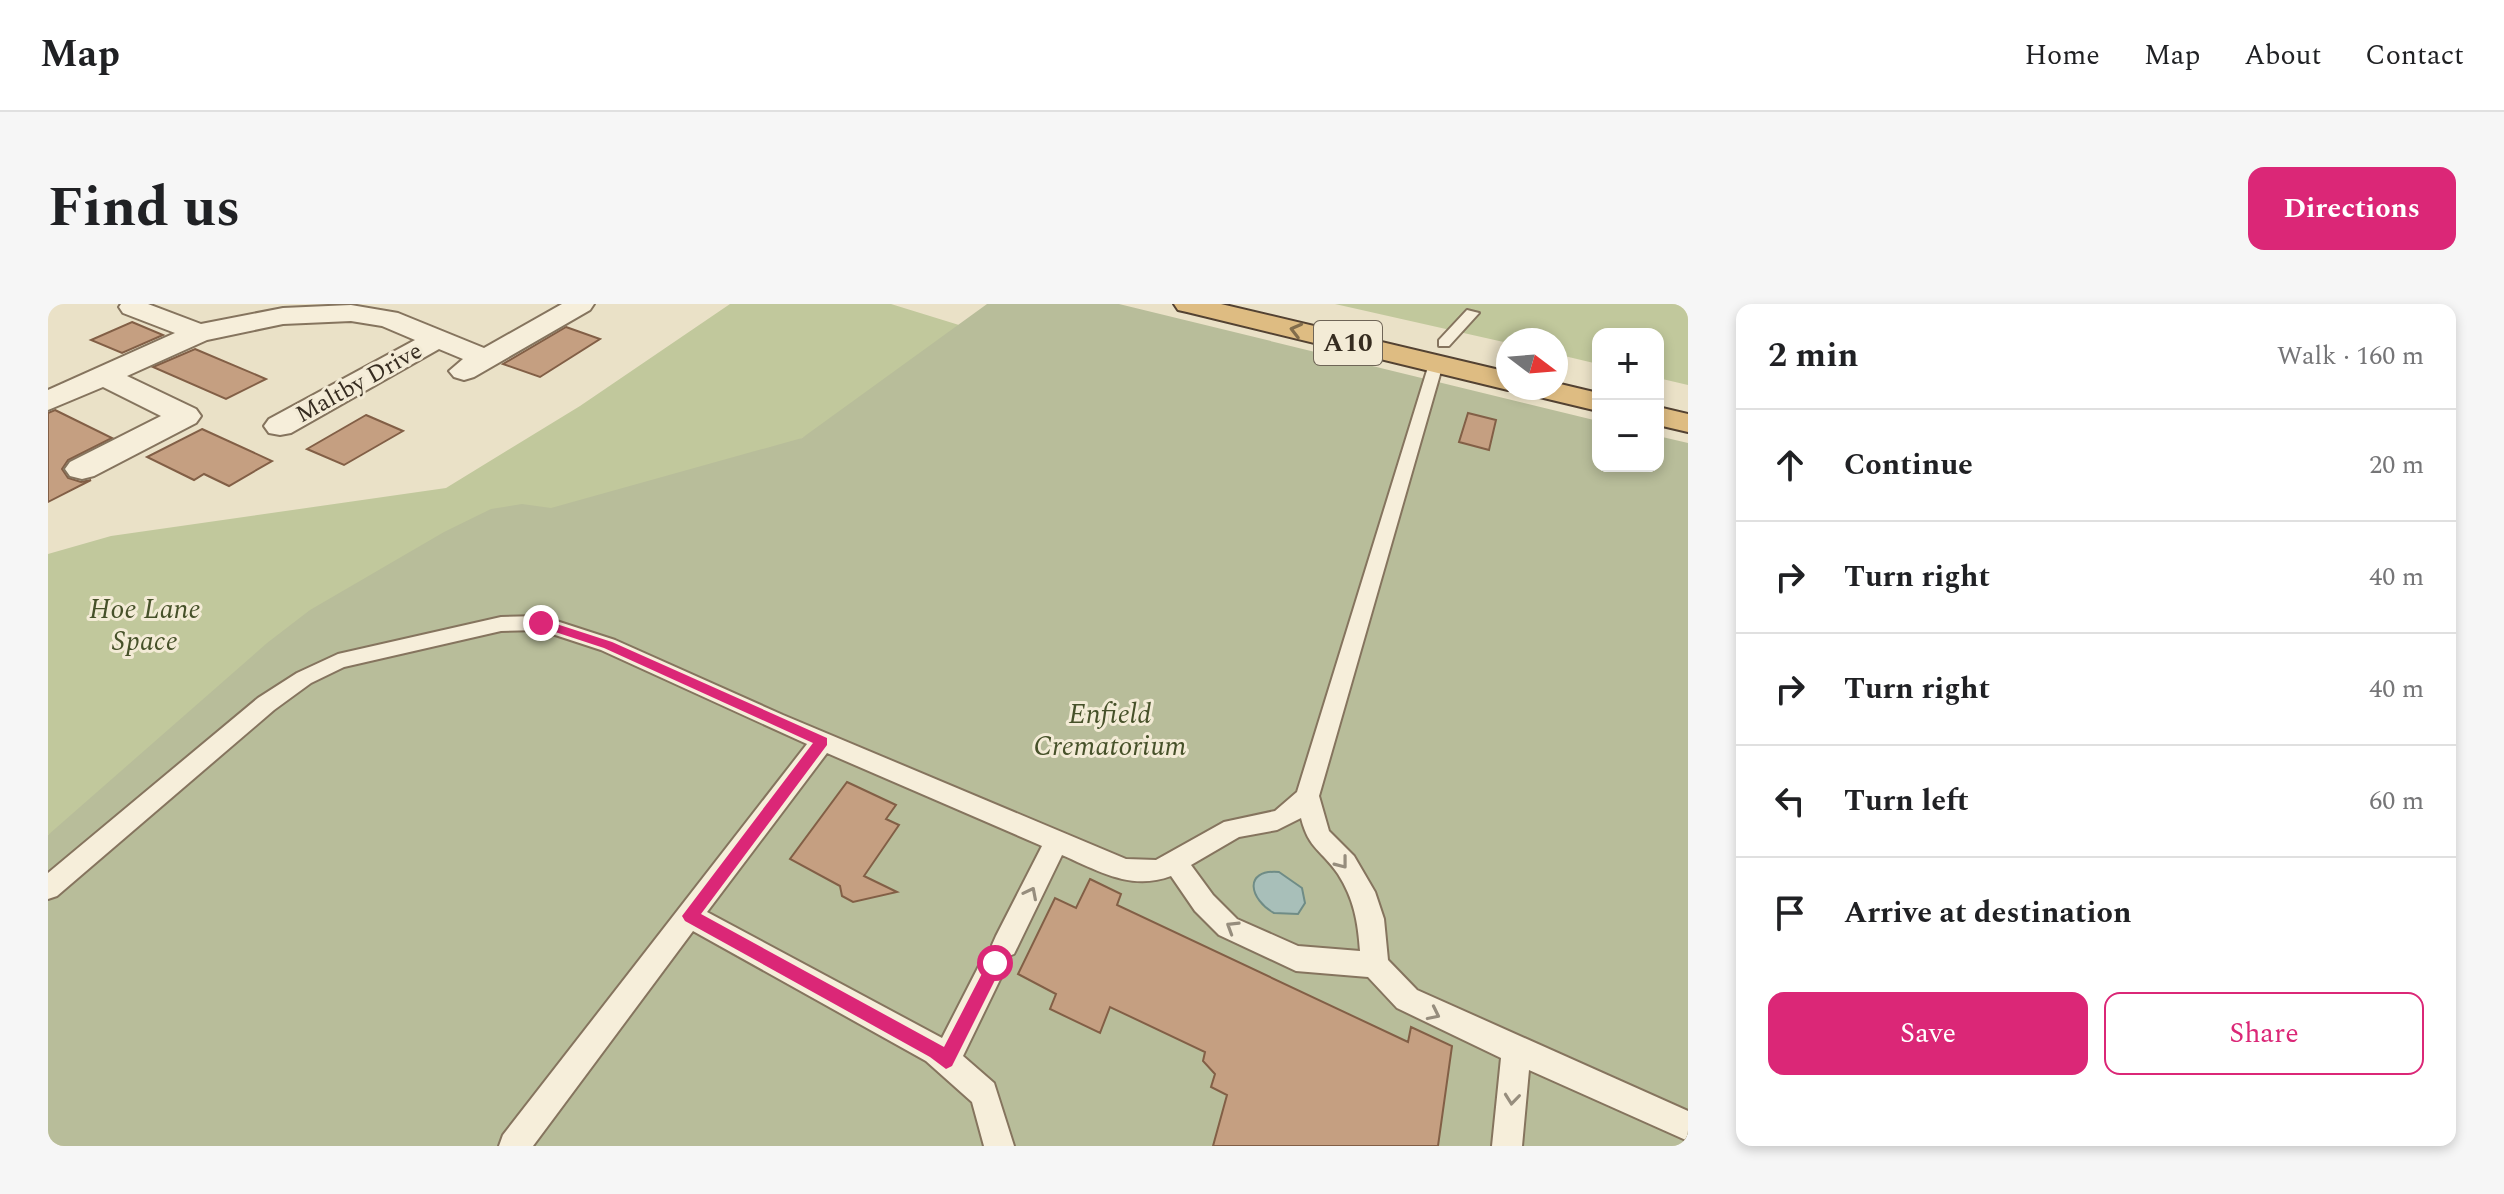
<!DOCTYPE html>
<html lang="en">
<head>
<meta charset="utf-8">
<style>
	:root { --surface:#fff; --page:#f6f6f6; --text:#202124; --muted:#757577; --line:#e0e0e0; --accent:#db2777 }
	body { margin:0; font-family:Spectral,serif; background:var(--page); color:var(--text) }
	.controls { position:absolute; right:24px; top:24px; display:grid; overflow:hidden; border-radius:16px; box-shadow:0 4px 12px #0003 }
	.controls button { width:72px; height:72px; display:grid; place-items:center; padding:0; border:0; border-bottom:2px solid var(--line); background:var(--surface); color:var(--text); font:40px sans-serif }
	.compass { position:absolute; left:1448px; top:24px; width:72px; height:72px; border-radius:50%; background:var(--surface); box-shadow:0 4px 12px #0003; rotate:106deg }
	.stop { position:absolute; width:24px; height:24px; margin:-18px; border:6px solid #db2777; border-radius:50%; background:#fff }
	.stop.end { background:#db2777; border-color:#fff; box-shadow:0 2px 8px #0008 }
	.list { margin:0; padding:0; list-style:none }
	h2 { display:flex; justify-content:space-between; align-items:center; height:104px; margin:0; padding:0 32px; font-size:34px }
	h2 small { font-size:26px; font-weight:400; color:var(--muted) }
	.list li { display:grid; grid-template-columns:52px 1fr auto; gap:24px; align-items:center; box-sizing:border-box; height:112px; padding:0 32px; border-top:2px solid var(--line) }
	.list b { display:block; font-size:30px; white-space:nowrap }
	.list em { font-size:26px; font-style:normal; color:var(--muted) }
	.actions { display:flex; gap:16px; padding:24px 32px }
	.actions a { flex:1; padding:18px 0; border:2px solid var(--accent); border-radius:16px; text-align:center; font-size:28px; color:var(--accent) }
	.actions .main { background:var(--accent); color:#fff }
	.icon { flex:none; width:44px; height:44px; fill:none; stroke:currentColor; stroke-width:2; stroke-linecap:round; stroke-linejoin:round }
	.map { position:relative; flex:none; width:1640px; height:842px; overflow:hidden; border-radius:16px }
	header { display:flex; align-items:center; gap:48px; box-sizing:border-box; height:112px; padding:0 40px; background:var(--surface); border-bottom:2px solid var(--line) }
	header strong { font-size:38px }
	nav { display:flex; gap:44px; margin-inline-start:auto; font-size:28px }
	.intro { display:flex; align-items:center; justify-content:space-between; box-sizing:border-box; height:192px; padding:0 48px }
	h1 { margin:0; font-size:56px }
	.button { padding:20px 36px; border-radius:16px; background:var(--accent); color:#fff; font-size:28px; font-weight:700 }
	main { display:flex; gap:48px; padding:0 48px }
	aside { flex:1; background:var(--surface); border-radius:16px; box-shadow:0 4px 12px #0003 }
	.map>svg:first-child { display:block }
	.green { fill:#c1c89c }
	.cemetery { fill:#b8bd9a }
	.water { fill:#a8bfb9; stroke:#6f8c86; stroke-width:2 }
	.building { fill:#c59f81; stroke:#825f46; stroke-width:2 }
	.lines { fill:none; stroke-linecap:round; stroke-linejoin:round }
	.service-casing { stroke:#85745e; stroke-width:4 }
	.minor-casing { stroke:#85745e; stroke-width:4 }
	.trunk-casing { stroke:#534232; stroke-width:4 }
	.service { fill:#f6eeda; fill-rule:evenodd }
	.minor { fill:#f6eeda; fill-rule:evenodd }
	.trunk { fill:#debc82; fill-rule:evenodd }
	.oneway { stroke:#826d4c }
	.oneway2 { stroke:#968d7d }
	.route { fill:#db2777 }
	.labels { text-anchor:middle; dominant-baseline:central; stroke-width:6; stroke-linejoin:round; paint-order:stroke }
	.far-street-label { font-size:24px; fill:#362c20; stroke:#f3ebd6 }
	.shield { fill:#f3ebd6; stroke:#6f6557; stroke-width:2 }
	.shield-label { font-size:26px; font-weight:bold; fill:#362c20 }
	.park-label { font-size:28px; font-style:italic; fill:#465129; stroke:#f3ebd6 }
</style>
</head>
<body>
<header>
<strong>Map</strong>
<nav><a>Home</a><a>Map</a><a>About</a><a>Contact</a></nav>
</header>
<div class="intro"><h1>Find us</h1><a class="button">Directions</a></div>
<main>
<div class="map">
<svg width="1640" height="842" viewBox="0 0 1640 842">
	<rect width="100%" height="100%" fill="#eae1c7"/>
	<path class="green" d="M 682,0 L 843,0 L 911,21 L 904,35 L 834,92 L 0,531 L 0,250 L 63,232 L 398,184 L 532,102 Z
		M 1287,0 L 1640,0 L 1640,81 L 1610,74 L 1610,30 L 1550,30 L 1550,60 L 1508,50 L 1508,36 L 1460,36 L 1460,39 Z"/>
	<path class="cemetery" d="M 939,0 L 1071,0 L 1550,117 L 1550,162 L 1610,162 L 1610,132 L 1640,139 L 1640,842 L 0,842 L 0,531 L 219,339 L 262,306 L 396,228 L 443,205 L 474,200 L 503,204 L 754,134 Z"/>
	<path class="water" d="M 1231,568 L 1254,584 L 1257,599 L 1250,610 L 1226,609 C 1202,596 1194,565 1231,568 Z"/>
	<path class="building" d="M 84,18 L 115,31 L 74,49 L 43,36 Z
		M 518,23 L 552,35 L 492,73 L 455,60 Z
		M 147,45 L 218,75 L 178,95 L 105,63 Z
		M 7,106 L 64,134 L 20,156 L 14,165 L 20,174 L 33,178 L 43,176 L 0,198 L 0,109 Z
		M 1420,109 L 1448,116 L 1441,146 L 1411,138 Z
		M 318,111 L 355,127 L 296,161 L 259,145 Z
		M 154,125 L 224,157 L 181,182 L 156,170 L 146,176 L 99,153 Z
		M 799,478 L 848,501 L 838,515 L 851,521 L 816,572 L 849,588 L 805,598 L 794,592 L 792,582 L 742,555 Z
		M 1042,575 L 1073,590 L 1069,601 L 1360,738 L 1363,723 L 1404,742 L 1390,842 L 1165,842 L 1179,791 L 1163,783 L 1167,770 L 1155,757 L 1157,748 L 1062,703 L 1052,729 L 1002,705 L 1008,690 L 970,670 L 1007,594 L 1028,604 Z"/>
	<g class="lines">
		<defs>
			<path id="service" d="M 1419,6 L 1431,9 L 1401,42 L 1391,42 L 1391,36 Z
				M 1388,56 L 1395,60 L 1271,492 L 1281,527 L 1306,552 L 1327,588 L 1336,615 L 1340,656 L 1369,686 L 1640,807 L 1640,837 L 1481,766 L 1474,842 L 1444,842 L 1453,754 L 1349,704 L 1320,673 L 1248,667 L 1171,631 L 1147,607 L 1123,572 C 1083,587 1051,567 1014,551 L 966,650 L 958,653 L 960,659 L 915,752 L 946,779 L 966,842 L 936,842 L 924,798 L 878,757 L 645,627 L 485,842 L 451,842 L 455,831 L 759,440 L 553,346 L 492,326 L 453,327 L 296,363 L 263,379 L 226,406 L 9,592 L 0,595 L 0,569 L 210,394 L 249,369 L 290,350 L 453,313 L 493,312 L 567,336 L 735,411 L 1078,555 L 1108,556 L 1176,518 L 1227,507 L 1249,488 L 1381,60 ZM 779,449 L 994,542 L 948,632 L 944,641 L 946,647 L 937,650 L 894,734 L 659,608 ZM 1253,514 C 1261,546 1274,546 1290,570 C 1306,595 1310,618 1312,647 L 1250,642 L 1189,615 L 1165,591 L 1143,561 L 1191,533 L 1229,526 Z"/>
			<path id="minor" d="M 73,0 L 100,0 L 153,20 L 235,4 L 303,1 L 350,9 L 436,44 L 514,0 L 546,0 L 542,6 L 426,73 L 416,76 L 406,73 L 401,67 L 415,55 L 391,45 L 243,129 L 232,131 L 221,129 L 216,122 L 221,115 L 367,36 L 334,22 L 303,17 L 235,20 L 159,36 L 79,72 L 148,105 L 153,112 L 148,119 L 46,172 L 34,175 L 22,172 L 17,165 L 22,158 L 113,112 L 55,83 L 0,106 L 0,86 L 127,29 L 75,9 L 71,3 Z"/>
			<path id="trunk" d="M 1126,0 L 1173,0 L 1460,68 L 1460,84 L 1468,84 L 1460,86 L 1139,8 L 1130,6 Z
				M 1508,79 L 1550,89 L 1550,107 L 1479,90 L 1475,84 L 1508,84 Z
				M 1610,103 L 1640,110 L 1640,128 L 1610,121 Z"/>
		</defs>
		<use href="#service" class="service-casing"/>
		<use href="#minor" class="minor-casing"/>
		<use href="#trunk" class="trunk-casing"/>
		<use href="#service" class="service"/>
		<use href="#minor" class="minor"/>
		<use href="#trunk" class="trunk"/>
	</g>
	<defs><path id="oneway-chevron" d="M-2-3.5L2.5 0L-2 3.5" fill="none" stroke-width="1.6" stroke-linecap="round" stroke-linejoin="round" transform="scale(2)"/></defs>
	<use class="oneway" href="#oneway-chevron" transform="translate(1248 26) rotate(-166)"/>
	<g class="oneway2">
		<use href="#oneway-chevron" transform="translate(1294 559) rotate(52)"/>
		<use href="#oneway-chevron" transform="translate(983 589) rotate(-63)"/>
		<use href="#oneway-chevron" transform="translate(1184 623) rotate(-148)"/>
		<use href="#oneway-chevron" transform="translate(1386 710) rotate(26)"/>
		<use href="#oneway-chevron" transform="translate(1464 795) rotate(96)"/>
	</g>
	<path class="route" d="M 493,315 L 564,338 L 779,434 L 779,441 L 653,610 L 896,743 L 942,654 L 953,654 L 953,664 L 904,762 L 898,765 L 882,753 L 637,617 L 634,612 L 765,439 L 556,344 L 489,322 L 487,319 Z"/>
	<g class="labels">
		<g class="far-street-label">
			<text transform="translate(311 79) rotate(-29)">Maltby Drive</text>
		</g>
		<rect class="shield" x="1266" y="17" width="68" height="44" rx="6"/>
		<g class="shield-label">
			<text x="1300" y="39">A10</text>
		</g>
		<g class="park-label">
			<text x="97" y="305">Hoe Lane<tspan x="97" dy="32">Space</tspan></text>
			<text x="1062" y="410">Enfield<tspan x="1062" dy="32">Crematorium</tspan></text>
		</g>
	</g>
</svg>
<div class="controls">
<button>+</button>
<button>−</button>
</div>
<svg class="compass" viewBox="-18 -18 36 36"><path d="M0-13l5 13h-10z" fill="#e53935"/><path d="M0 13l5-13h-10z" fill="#757577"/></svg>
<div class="stop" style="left:947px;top:659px"></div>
<div class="stop end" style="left:493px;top:319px"></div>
</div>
<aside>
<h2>2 min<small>Walk · 160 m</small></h2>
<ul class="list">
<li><svg class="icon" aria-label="ahead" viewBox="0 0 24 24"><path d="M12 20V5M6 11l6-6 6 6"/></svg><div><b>Continue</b></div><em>20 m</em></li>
<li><svg class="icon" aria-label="right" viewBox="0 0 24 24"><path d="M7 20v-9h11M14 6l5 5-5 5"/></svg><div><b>Turn right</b></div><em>40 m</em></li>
<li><svg class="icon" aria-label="right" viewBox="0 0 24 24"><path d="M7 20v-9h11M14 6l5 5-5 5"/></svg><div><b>Turn right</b></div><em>40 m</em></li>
<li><svg class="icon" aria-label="left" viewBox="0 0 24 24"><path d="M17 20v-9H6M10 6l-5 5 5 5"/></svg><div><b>Turn left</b></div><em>60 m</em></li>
<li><svg class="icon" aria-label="arrive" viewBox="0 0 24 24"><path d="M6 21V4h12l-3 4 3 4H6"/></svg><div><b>Arrive at destination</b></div></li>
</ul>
<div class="actions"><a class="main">Save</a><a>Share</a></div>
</aside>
</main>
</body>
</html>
